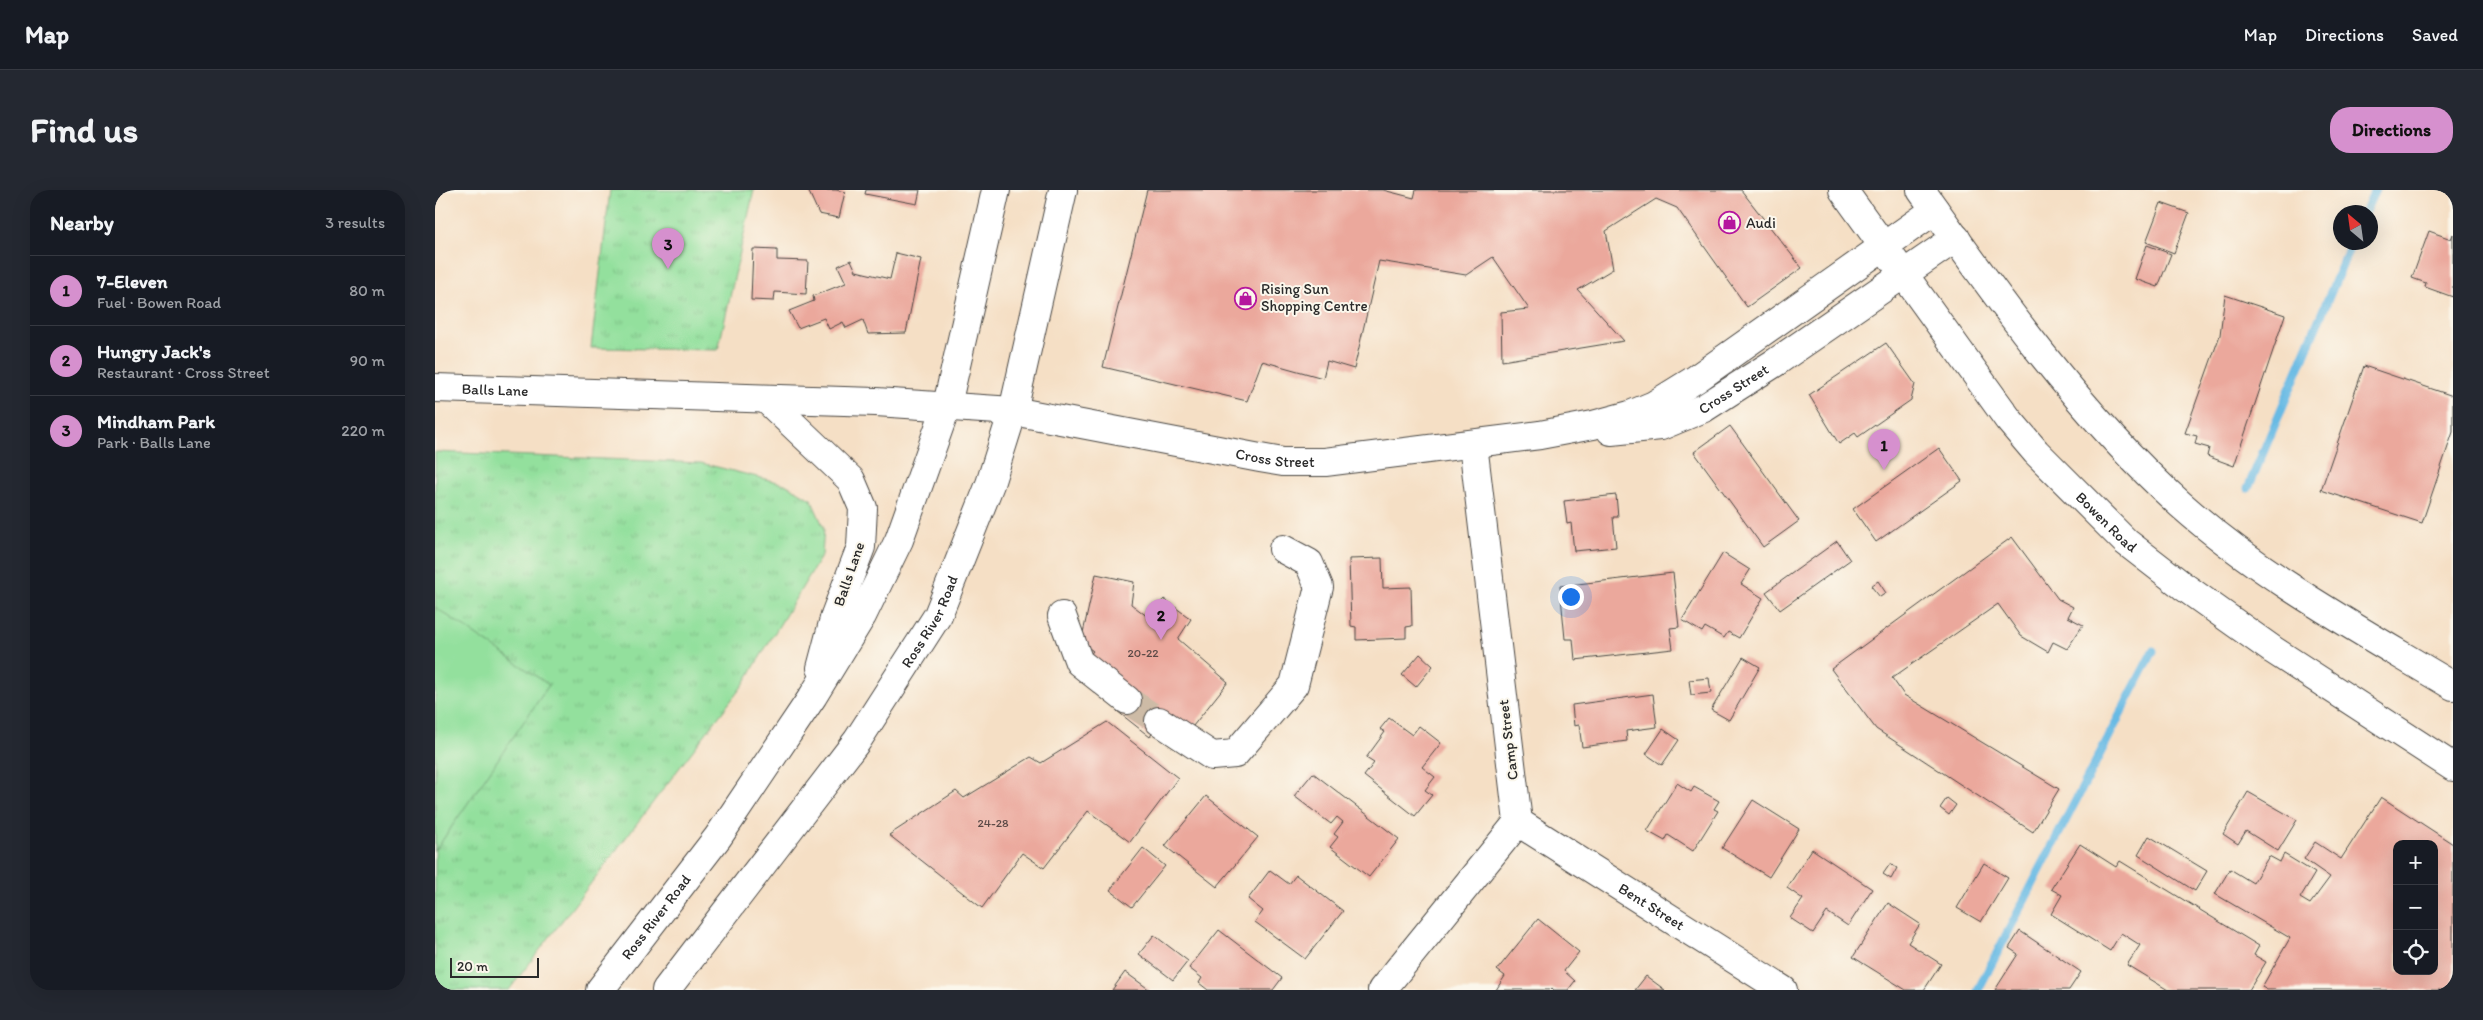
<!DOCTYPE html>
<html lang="en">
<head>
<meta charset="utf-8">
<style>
	:root { --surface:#171b24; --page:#242831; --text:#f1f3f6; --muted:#9ea1a6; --line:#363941; --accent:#d690ce }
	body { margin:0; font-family:Itim,sans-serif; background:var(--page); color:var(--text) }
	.controls { position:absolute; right:15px; bottom:15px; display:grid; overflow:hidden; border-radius:10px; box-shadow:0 5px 20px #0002 }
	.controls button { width:45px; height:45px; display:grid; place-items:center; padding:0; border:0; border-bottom:1px solid var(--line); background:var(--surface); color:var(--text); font:25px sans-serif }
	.compass { position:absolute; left:1898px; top:15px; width:45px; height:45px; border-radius:50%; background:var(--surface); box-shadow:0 5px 20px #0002; rotate:331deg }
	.scale { position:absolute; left:15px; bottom:12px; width:89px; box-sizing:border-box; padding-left:5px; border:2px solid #2b2b2b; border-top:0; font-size:14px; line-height:18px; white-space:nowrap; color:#2b2b2b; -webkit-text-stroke:4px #fbf7ec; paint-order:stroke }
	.you { position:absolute; left:1135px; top:406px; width:18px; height:18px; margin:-12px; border:4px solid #fff; border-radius:50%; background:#1a73e8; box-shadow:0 0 0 8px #1a73e833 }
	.badge { display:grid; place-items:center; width:32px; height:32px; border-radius:50%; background:var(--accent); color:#111; font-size:16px; font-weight:700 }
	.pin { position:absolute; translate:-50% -41px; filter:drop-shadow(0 1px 2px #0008) }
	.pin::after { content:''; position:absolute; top:26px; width:18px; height:15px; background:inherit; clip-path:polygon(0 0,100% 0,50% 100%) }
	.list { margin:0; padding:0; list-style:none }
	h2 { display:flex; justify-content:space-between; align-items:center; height:65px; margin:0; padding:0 20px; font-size:21px }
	h2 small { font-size:16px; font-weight:400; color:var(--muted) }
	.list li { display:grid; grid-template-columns:32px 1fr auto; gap:15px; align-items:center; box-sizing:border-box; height:70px; padding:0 20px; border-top:1px solid var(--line) }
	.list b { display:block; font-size:19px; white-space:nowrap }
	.list p { margin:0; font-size:16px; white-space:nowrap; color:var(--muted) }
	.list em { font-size:16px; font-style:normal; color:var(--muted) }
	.icon { flex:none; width:28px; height:28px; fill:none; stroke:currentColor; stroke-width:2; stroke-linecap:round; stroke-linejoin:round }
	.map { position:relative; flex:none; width:2018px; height:800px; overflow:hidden; border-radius:20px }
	header { display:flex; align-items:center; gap:30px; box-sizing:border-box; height:70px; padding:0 25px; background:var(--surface); border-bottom:1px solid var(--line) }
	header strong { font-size:24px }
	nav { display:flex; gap:28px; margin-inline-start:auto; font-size:18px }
	.intro { display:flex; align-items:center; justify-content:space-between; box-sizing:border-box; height:120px; padding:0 30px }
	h1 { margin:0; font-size:35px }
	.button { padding:12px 22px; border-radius:20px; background:var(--accent); color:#111; font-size:18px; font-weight:700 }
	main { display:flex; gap:30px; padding:0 30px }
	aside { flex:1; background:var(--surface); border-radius:20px; box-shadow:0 5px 20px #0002 }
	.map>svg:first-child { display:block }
	.grass { fill:url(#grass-tufts); stroke:#5f8664 }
	.pitch { fill:#93e09d; stroke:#5f8664 }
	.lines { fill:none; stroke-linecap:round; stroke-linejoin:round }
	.stream { stroke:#68bae4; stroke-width:9 }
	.building { fill:#eba89c; fill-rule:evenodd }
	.minor-tunnel { stroke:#cdbba6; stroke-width:28; stroke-dasharray:28 14; stroke-linecap:butt }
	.minor-casing { stroke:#494642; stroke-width:30 }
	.major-casing { stroke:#494642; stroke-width:30 }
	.minor { stroke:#fff; stroke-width:28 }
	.major { stroke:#fff; stroke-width:28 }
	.labels { text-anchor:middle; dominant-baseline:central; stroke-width:4; stroke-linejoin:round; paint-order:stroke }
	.number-label { font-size:12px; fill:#5b4a47 }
	.poi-label { font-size:15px; fill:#2b2b2b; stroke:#fbf7ec; text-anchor:start }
	.street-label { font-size:15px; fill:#2b2b2b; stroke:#fbf7ec }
</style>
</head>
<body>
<header>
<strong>Map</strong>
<nav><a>Map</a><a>Directions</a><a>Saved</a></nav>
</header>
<div class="intro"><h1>Find us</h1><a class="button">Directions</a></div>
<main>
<aside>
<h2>Nearby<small>3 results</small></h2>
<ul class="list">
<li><span class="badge">1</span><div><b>7-Eleven</b><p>Fuel · Bowen Road</p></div><em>80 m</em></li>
<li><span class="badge">2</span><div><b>Hungry Jack's</b><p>Restaurant · Cross Street</p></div><em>90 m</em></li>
<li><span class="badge">3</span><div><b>Mindham Park</b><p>Park · Balls Lane</p></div><em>220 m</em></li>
</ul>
</aside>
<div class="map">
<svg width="2018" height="800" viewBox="0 0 2018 800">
	<defs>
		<pattern id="grass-tufts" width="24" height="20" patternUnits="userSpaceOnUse" patternTransform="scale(1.25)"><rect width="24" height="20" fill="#93e09d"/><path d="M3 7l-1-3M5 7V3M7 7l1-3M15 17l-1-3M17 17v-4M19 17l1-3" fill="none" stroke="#7fc087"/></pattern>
	</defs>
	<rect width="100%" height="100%" fill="#fbf7ec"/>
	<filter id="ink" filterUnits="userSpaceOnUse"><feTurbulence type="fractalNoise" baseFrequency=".02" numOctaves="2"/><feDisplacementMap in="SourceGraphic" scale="10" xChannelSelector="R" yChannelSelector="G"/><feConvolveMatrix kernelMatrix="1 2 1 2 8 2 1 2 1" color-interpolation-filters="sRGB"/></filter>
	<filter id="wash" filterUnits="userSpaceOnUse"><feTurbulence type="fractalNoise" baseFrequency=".0096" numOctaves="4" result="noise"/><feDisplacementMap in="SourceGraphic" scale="20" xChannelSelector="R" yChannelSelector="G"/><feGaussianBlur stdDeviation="1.12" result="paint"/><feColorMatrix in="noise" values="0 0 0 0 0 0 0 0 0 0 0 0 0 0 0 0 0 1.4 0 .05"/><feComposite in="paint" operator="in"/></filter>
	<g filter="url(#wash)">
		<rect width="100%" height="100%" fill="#f5dfc5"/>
		<path class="grass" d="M 175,0 L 319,0 L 283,160 L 156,158 Z
			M 0,262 L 266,273 L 350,294 L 376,309 L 389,338 L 387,365 L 308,495 L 74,800 L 0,800 Z"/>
		<path class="pitch" d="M 0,417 L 114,495 L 0,661 Z"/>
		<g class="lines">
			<path class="stream" d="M 1930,22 L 1940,0
				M 1813,298 L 1917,52
				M 1543,800 L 1718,461"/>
		</g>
		<g id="blocks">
			<path class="building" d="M 373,0 L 401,0 L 410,2 L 404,28 L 384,24 Z
				M 431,0 L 485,0 L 482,14 L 430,4 Z
				M 712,0 L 948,0 L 979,8 L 981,0 L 1306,0 L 1367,78 L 1312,117 L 1242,18 L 1221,9 L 1171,41 L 1178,79 L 1143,100 L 1189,151 L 1067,171 L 1066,122 L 1094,119 L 1058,67 L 1031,85 L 944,71 L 919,179 L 892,171 L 888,188 L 827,171 L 812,211 L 668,177 Z
				M 1726,13 L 1754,23 L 1739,63 L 1711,52 Z
				M 1994,41 L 2016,49 L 2018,44 L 2018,107 L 1990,97 L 1991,93 L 1977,88 Z
				M 1712,55 L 1736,64 L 1723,97 L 1700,89 Z
				M 318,59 L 342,60 L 342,70 L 373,71 L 371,104 L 340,102 L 339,111 L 316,110 Z
				M 461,63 L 486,69 L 471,143 L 433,144 L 428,130 L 411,138 L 408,132 L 394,139 L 389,128 L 363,138 L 354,121 L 379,111 L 378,106 L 411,93 L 403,76 L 416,70 L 421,81 L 455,89 Z
				M 1790,105 L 1850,125 L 1799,276 L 1772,266 L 1774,258 L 1760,254 L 1762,246 L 1750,243 L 1785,145 Z
				M 1451,153 L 1480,194 L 1476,210 L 1423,247 L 1420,243 L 1404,254 L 1374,205 Z
				M 1929,176 L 2018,206 L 2018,242 L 1987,333 L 1886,300 Z
				M 1295,236 L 1364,331 L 1328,357 L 1259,262 Z
				M 1504,258 L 1527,291 L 1441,352 L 1418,319 Z
				M 1181,305 L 1183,327 L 1178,327 L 1181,357 L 1139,361 L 1136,333 L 1132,334 L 1129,311 Z
				M 1577,347 L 1623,409 L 1638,417 L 1633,427 L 1648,435 L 1632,459 L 1618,452 L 1613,462 L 1586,446 L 1563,414 L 1457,488 L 1469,505 L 1624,599 L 1598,642 L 1441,539 L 1396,479 Z
				M 1402,351 L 1415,370 L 1345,420 L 1331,402 Z
				M 1288,363 L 1315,380 L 1306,394 L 1328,408 L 1304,448 L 1293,442 L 1289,448 L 1270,437 L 1267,442 L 1247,430 Z
				M 947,368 L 948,398 L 976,397 L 977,436 L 971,437 L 971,448 L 921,450 L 921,437 L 916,436 L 914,369 Z
				M 1238,383 L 1244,437 L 1235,438 L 1238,459 L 1140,470 L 1138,449 L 1130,449 L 1125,396 Z
				M 661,384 L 699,392 L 696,414 L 713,427 L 729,409 L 756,429 L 743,449 L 793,492 L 754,541 L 724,531 L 715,547 L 682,521 L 692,510 L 654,466 L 658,461 L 646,452 Z
				M 1443,391 L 1451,403 L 1445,407 L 1436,396 Z
				M 985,464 L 998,476 L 981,497 L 967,485 Z
				M 1308,467 L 1325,477 L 1294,530 L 1276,520 Z
				M 1274,488 L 1276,503 L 1256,505 L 1254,490 Z
				M 1218,504 L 1222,537 L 1191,541 L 1192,551 L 1147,557 L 1144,535 L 1139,536 L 1137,515 Z
				M 954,528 L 977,545 L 984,536 L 1006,553 L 987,577 L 1000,587 L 990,600 L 997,605 L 980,626 L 929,586 L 939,573 L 931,568 L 950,542 L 945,539 Z
				M 672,532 L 743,588 L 695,652 L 653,621 L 609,678 L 587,663 L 547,718 L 454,645 L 521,601 L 529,608 L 596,567 L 606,573 Z
				M 1228,539 L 1244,550 L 1227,575 L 1211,564 Z
				M 878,583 L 964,649 L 934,687 L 895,657 L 903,647 L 899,644 L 908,632 L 902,627 L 896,634 L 859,606 Z
				M 1242,593 L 1256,602 L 1259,597 L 1284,611 L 1279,619 L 1283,621 L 1258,661 L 1233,645 L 1230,651 L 1212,641 Z
				M 1813,602 L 1862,630 L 1843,661 L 1811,641 L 1803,654 L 1788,644 Z
				M 771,606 L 823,647 L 782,697 L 730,656 Z
				M 1946,607 L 2018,654 L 2018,793 L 2013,800 L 1832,800 L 1827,797 L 1855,748 L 1780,704 L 1795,679 L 1818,693 L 1834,666 L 1845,672 L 1849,664 L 1880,683 L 1865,708 L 1875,714 L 1895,687 L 1869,669 L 1880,652 L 1906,669 ZM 1962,654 L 1999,654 L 1999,781 L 1962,781 Z
				M 1512,608 L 1521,615 L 1514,625 L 1505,618 Z
				M 1318,610 L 1364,639 L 1334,687 L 1287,658 Z
				M 1714,646 L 1772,681 L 1760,701 L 1703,665 Z
				M 1645,654 L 1681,677 L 1685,671 L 1824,756 L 1819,765 L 1831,772 L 1814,800 L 1733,800 L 1692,775 L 1705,755 L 1686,743 L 1675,761 L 1616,724 L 1627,705 L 1616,699 Z
				M 708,658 L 730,676 L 697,717 L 675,700 Z
				M 1377,659 L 1437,699 L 1413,736 L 1392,722 L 1378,743 L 1355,728 L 1368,709 L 1352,698 Z
				M 1549,673 L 1573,688 L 1546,732 L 1522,718 Z
				M 1455,674 L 1462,678 L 1456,689 L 1448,684 Z
				M 835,680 L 854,694 L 861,685 L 908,721 L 870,769 L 820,732 L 828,721 L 813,709 Z
				M 1453,713 L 1485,734 L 1473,753 L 1506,774 L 1489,800 L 1471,800 L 1418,767 Z
				M 1103,729 L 1144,762 L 1129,781 L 1140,791 L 1133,800 L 1119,800 L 1117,798 L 1115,800 L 1061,800 L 1070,786 L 1062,780 Z
				M 784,740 L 847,788 L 838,800 L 773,800 L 764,793 L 767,788 L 754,778 Z
				M 1585,741 L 1646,782 L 1634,800 L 1560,800 L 1583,764 L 1574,758 Z
				M 719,745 L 753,771 L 738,790 L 704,764 Z
				M 690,782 L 715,800 L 677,800 Z
				M 1211,786 L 1230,800 L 1200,800 Z"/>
		</g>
	</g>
	<g filter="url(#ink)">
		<use href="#blocks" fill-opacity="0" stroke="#494642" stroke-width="1"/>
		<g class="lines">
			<path class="minor-tunnel" d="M 692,510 L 724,531"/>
			<defs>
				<g id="minor">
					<path d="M 627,426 L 644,472 L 692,510"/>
					<path d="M 724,531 L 777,566 L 800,564 L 859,495 L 884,397 L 874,373 L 848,359"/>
					<path id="s1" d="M 1083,632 L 1348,800"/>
					<path d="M 947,800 L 1083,632 L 1038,254"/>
				</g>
				<g id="major">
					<path id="s2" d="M 1408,0 L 1573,229 L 1601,262 L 1691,352 L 1748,396 L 1838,460 L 2018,577"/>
					<path d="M 1486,0 C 1563,109 1645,224 1745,314 C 1827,387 1925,440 2018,496"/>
					<path id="s3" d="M 0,198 L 441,212 L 578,221 L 825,268 L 848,272 L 890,272 L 1105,245 L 1158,235 L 1195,225 L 1219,215 L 1261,189 L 1500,20"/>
					<path d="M 331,209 L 416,290 L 428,318 L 426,357 L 400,425 L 386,478"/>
					<path id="s4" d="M 1176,241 L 1226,236 L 1269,218 L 1341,172 L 1521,48"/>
					<path id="s5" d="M 165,800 L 283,647 L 378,506 L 427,426 L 464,350 L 512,215 L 561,0"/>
					<path id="s6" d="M 231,800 L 422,551 L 503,425 L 555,294 L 578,221 L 628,0"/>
				</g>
			</defs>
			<use href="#minor" class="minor-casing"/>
			<use href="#major" class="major-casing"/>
			<use href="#minor" class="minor"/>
			<use href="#major" class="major"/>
		</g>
	</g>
	<defs>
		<symbol id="shop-ring" viewBox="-11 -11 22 22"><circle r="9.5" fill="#fbf7ec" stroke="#b5179e" stroke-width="1.5"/><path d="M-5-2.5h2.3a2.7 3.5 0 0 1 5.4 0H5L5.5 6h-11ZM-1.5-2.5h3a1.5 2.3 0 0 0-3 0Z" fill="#b5179e"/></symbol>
	</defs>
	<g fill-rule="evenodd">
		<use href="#shop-ring" x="1282" y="20" width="25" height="25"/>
		<use href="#shop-ring" x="798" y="96" width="25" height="25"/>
	</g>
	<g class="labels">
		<g class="number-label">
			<text x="708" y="463">20-22</text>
			<text x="558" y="633">24-28</text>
		</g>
		<g class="poi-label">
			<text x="1311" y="33">Audi</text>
			<text x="826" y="99">Rising Sun<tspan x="826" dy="17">Shopping Centre</tspan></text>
		</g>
		<g class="street-label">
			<text stroke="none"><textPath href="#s4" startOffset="132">Cross Street</textPath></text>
			<text stroke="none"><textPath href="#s3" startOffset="60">Balls Lane</textPath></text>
			<text stroke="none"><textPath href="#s3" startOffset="845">Cross Street</textPath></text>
			<text stroke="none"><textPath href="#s2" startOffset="425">Bowen Road</textPath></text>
			<text transform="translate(414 384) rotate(-71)">Balls Lane</text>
			<text stroke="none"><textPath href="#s6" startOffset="454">Ross River Road</textPath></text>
			<text transform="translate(1073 550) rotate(-97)">Camp Street</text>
			<text stroke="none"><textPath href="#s1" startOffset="158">Bent Street</textPath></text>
			<text stroke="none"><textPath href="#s5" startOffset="92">Ross River Road</textPath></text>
		</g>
	</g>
</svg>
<div class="controls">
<button>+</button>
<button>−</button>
<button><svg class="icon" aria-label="locate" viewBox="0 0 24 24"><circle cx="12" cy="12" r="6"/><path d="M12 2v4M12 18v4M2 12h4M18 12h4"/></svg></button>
</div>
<svg class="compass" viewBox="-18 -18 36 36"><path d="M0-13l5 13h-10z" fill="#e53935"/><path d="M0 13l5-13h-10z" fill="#9ea1a6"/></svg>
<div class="scale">20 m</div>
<div class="you"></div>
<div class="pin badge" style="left:1449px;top:280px">1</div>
<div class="pin badge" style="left:726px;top:450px">2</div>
<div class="pin badge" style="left:233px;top:79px">3</div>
</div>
</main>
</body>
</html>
